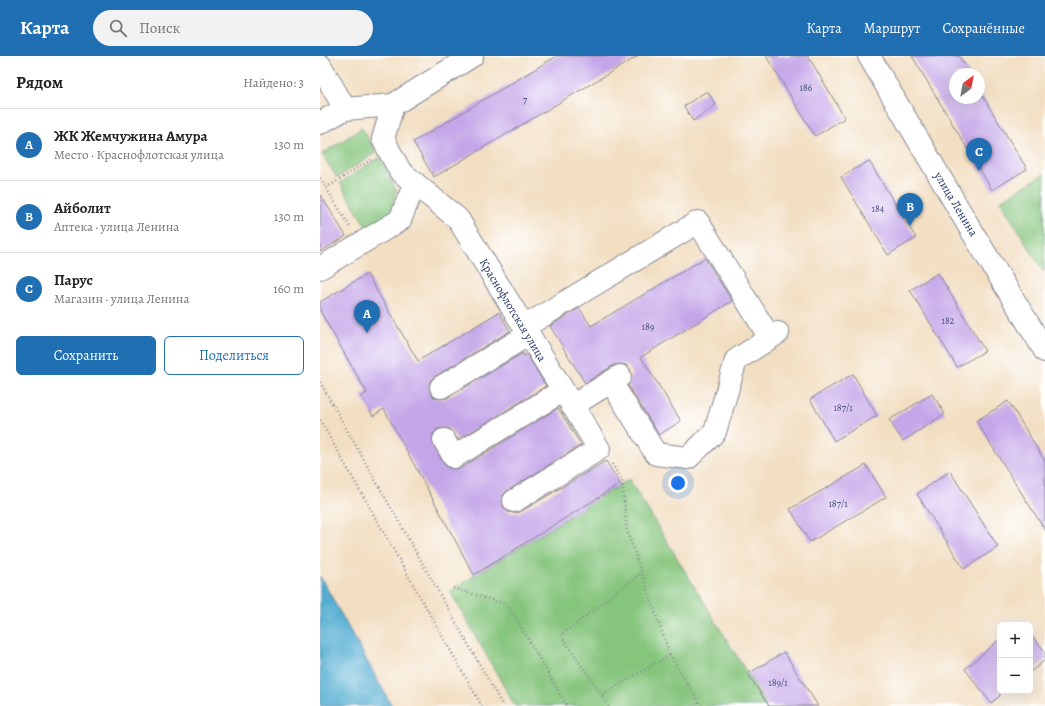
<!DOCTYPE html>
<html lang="ru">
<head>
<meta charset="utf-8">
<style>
	:root { --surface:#fff; --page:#f2f2f2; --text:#222; --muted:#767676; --line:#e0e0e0; --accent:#1f6fb2 }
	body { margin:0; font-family:Alegreya,serif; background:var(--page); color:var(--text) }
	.controls { position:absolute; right:12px; bottom:12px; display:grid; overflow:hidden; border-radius:6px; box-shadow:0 4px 16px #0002 }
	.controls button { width:36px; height:36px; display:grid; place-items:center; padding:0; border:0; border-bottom:1px solid var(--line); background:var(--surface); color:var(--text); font:20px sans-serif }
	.compass { position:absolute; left:629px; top:12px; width:36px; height:36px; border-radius:50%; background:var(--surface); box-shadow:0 4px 16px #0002; rotate:32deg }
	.you { position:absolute; left:358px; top:427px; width:14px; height:14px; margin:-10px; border:3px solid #fff; border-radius:50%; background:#1a73e8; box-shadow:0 0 0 6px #1a73e833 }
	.badge { display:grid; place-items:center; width:26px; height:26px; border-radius:50%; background:var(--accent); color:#fff; font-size:13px; font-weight:700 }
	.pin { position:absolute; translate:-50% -33px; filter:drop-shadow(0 1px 2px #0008) }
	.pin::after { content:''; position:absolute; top:21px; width:14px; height:12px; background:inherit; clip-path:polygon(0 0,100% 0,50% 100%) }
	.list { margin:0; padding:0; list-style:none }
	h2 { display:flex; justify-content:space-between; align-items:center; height:52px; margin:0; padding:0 16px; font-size:17px }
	h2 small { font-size:13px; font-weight:400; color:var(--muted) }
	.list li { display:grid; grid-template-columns:26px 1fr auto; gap:12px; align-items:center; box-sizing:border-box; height:72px; padding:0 16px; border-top:1px solid var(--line) }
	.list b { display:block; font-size:15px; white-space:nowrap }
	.list p { margin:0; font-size:13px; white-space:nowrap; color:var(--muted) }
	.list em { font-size:13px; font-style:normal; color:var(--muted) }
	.actions { display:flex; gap:8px; padding:12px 16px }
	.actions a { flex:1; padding:9px 0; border:1px solid var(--accent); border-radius:6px; text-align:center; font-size:14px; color:var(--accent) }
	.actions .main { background:var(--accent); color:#fff }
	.icon { flex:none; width:22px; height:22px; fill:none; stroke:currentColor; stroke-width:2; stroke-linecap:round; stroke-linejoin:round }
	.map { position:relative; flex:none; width:725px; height:650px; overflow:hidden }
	header { display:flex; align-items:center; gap:24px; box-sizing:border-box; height:56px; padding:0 20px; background:var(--accent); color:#fff }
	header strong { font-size:19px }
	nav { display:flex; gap:22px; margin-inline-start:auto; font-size:14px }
	.search { width:280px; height:36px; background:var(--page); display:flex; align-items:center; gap:10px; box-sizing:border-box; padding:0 14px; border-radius:22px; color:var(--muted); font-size:15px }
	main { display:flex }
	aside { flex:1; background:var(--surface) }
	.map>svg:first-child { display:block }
	.green { fill:#85c57c; stroke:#507a6d }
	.water { fill:#53add1; stroke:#376e98 }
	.building { fill:#c4a6e8 }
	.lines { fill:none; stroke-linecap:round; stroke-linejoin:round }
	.minor-casing { stroke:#868690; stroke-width:24 }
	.major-casing { stroke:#868690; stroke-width:24 }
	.path { stroke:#868690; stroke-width:2.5; stroke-dasharray:1 3; stroke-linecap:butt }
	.minor { stroke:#fff; stroke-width:22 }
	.major { stroke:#fff; stroke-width:22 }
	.labels { text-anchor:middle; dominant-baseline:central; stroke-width:3.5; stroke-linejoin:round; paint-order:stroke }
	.number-label { font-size:10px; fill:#454d80 }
	.street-label { font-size:12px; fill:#1b2f5e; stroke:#fff }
</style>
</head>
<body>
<header>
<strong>Карта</strong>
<div class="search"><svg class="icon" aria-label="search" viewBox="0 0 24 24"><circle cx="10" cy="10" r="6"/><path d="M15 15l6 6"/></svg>Поиск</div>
<nav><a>Карта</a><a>Маршрут</a><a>Сохранённые</a></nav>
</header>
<main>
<aside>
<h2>Рядом<small>Найдено: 3</small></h2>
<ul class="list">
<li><span class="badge">A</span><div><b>ЖК Жемчужина Амура</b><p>Место · Краснофлотская улица</p></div><em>130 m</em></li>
<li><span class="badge">B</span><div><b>Айболит</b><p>Аптека · улица Ленина</p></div><em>130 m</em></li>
<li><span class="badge">C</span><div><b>Парус</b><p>Магазин · улица Ленина</p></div><em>160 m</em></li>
</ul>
<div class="actions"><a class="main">Сохранить</a><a>Поделиться</a></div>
</aside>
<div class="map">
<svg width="725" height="650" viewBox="0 0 725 650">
	<rect width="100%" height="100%" fill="#fff"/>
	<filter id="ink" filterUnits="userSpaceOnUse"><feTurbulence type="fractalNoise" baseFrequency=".025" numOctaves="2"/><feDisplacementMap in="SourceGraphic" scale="8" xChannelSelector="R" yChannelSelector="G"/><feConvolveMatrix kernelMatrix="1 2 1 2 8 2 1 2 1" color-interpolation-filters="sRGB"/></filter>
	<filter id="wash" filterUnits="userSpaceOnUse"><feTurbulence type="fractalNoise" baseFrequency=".012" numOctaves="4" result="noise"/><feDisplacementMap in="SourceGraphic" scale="16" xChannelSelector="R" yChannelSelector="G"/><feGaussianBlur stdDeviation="0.9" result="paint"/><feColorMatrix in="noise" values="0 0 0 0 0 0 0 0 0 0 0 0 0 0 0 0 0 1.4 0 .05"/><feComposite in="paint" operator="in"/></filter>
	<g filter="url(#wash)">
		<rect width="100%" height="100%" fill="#f2dec1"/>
		<path class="green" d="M 42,72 L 57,96 L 17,122 L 2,98 Z
			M 60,101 L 76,134 L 71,161 L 48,174 L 20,127 Z
			M 724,118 L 725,119 L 724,216 L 680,145 Z
			M 309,423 L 447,650 L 195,650 L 130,535 Z"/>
		<path class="water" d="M 0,520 L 72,650 L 0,650 Z"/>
		<g id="blocks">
			<path class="building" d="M 237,0 L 318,0 L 114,121 L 93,86 Z
				M 446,0 L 488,0 L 525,62 L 495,80 Z
				M 592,0 L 639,0 L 650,18 L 635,18 L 635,42 L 659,42 L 659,34 L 707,113 L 672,134 Z
				M 387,35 L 396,49 L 373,65 L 364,50 Z
				M 549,105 L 596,182 L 568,199 L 521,121 Z
				M 0,138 L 26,180 L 0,196 Z
				M 385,202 L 412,245 L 321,301 L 361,365 L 339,379 L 308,329 L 312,320 L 310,313 L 306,309 L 300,308 L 294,309 L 265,327 L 230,270 L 259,252 L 271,270 Z
				M 618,217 L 665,295 L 637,311 L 590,234 Z
				M 47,218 L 98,305 L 179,256 L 190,275 L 114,321 L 110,325 L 109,332 L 111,338 L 115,342 L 121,343 L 127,342 L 203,297 L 204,300 L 207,299 L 226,330 L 138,384 L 130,373 L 124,372 L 117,373 L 113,378 L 112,384 L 123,407 L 128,412 L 134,413 L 141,412 L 238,352 L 261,389 L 187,435 L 183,439 L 182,445 L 184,452 L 188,456 L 194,457 L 200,456 L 286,405 L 300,428 L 154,519 L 64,353 L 53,360 L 41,340 L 47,337 L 0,255 L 0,246 Z
				M 533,318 L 557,360 L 514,385 L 490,343 Z
				M 612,338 L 625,358 L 583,385 L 569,364 Z
				M 688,345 L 725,405 L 725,474 L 656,365 Z
				M 546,409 L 566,441 L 490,486 L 470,453 Z
				M 630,415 L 678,491 L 644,513 L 597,438 Z
				M 710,578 L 725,595 L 725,604 L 710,616 Z
				M 680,583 L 680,640 L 671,647 L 645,613 Z
				M 464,596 L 498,650 L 449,650 L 428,618 Z"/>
		</g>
	</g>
	<g filter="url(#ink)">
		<use href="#blocks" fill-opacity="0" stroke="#868690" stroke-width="1"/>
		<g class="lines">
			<defs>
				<path id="minor" d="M 0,9 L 25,53
					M 73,49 L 63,83 L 80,115 L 138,163 L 279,393 L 194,445
					M 0,67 L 25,53 L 73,49 L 152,0
					M 0,212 L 80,164 L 95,127
					M 204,271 L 378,166 L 450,282
					M 291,326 L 336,398 L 368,402 L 395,376 L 416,304 L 458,277
					M 121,331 L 208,279
					M 252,350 L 300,320
					M 124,384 L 134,401 L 242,335"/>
				<path id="major" d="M 549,0 L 651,174 L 725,295"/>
			</defs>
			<use href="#minor" class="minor-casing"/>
			<use href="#major" class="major-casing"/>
			<path class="path" d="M 0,122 L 30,171
				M 6,132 L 52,103
				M 0,326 L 183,650
				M 0,364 L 162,650
				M 292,408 L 302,425 L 307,475 L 350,599 L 381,650
				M 133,532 L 188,549 L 247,650
				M 283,638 L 350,599
				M 289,650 L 241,579 L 321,517"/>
			<use href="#minor" class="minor"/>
			<use href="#major" class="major"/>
		</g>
	</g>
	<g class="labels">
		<g class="number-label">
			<text x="486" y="31">186</text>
			<text x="205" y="43">7</text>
			<text x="558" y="152">184</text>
			<text x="628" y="264">182</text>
			<text x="328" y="270">189</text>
			<text x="523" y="351">187/1</text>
			<text x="518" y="447">187/1</text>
			<text x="458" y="626">189/1</text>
		</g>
		<g class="street-label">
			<text transform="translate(636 148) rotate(59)">улица Ленина</text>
			<text transform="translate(193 254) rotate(59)">Краснофлотская улица</text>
		</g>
	</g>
</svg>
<div class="controls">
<button>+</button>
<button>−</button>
</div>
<svg class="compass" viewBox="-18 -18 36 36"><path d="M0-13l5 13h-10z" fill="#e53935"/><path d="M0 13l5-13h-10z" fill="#767676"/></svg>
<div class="you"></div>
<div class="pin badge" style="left:47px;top:277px">A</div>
<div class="pin badge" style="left:590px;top:170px">B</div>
<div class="pin badge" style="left:659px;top:115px">C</div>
</div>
</main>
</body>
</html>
